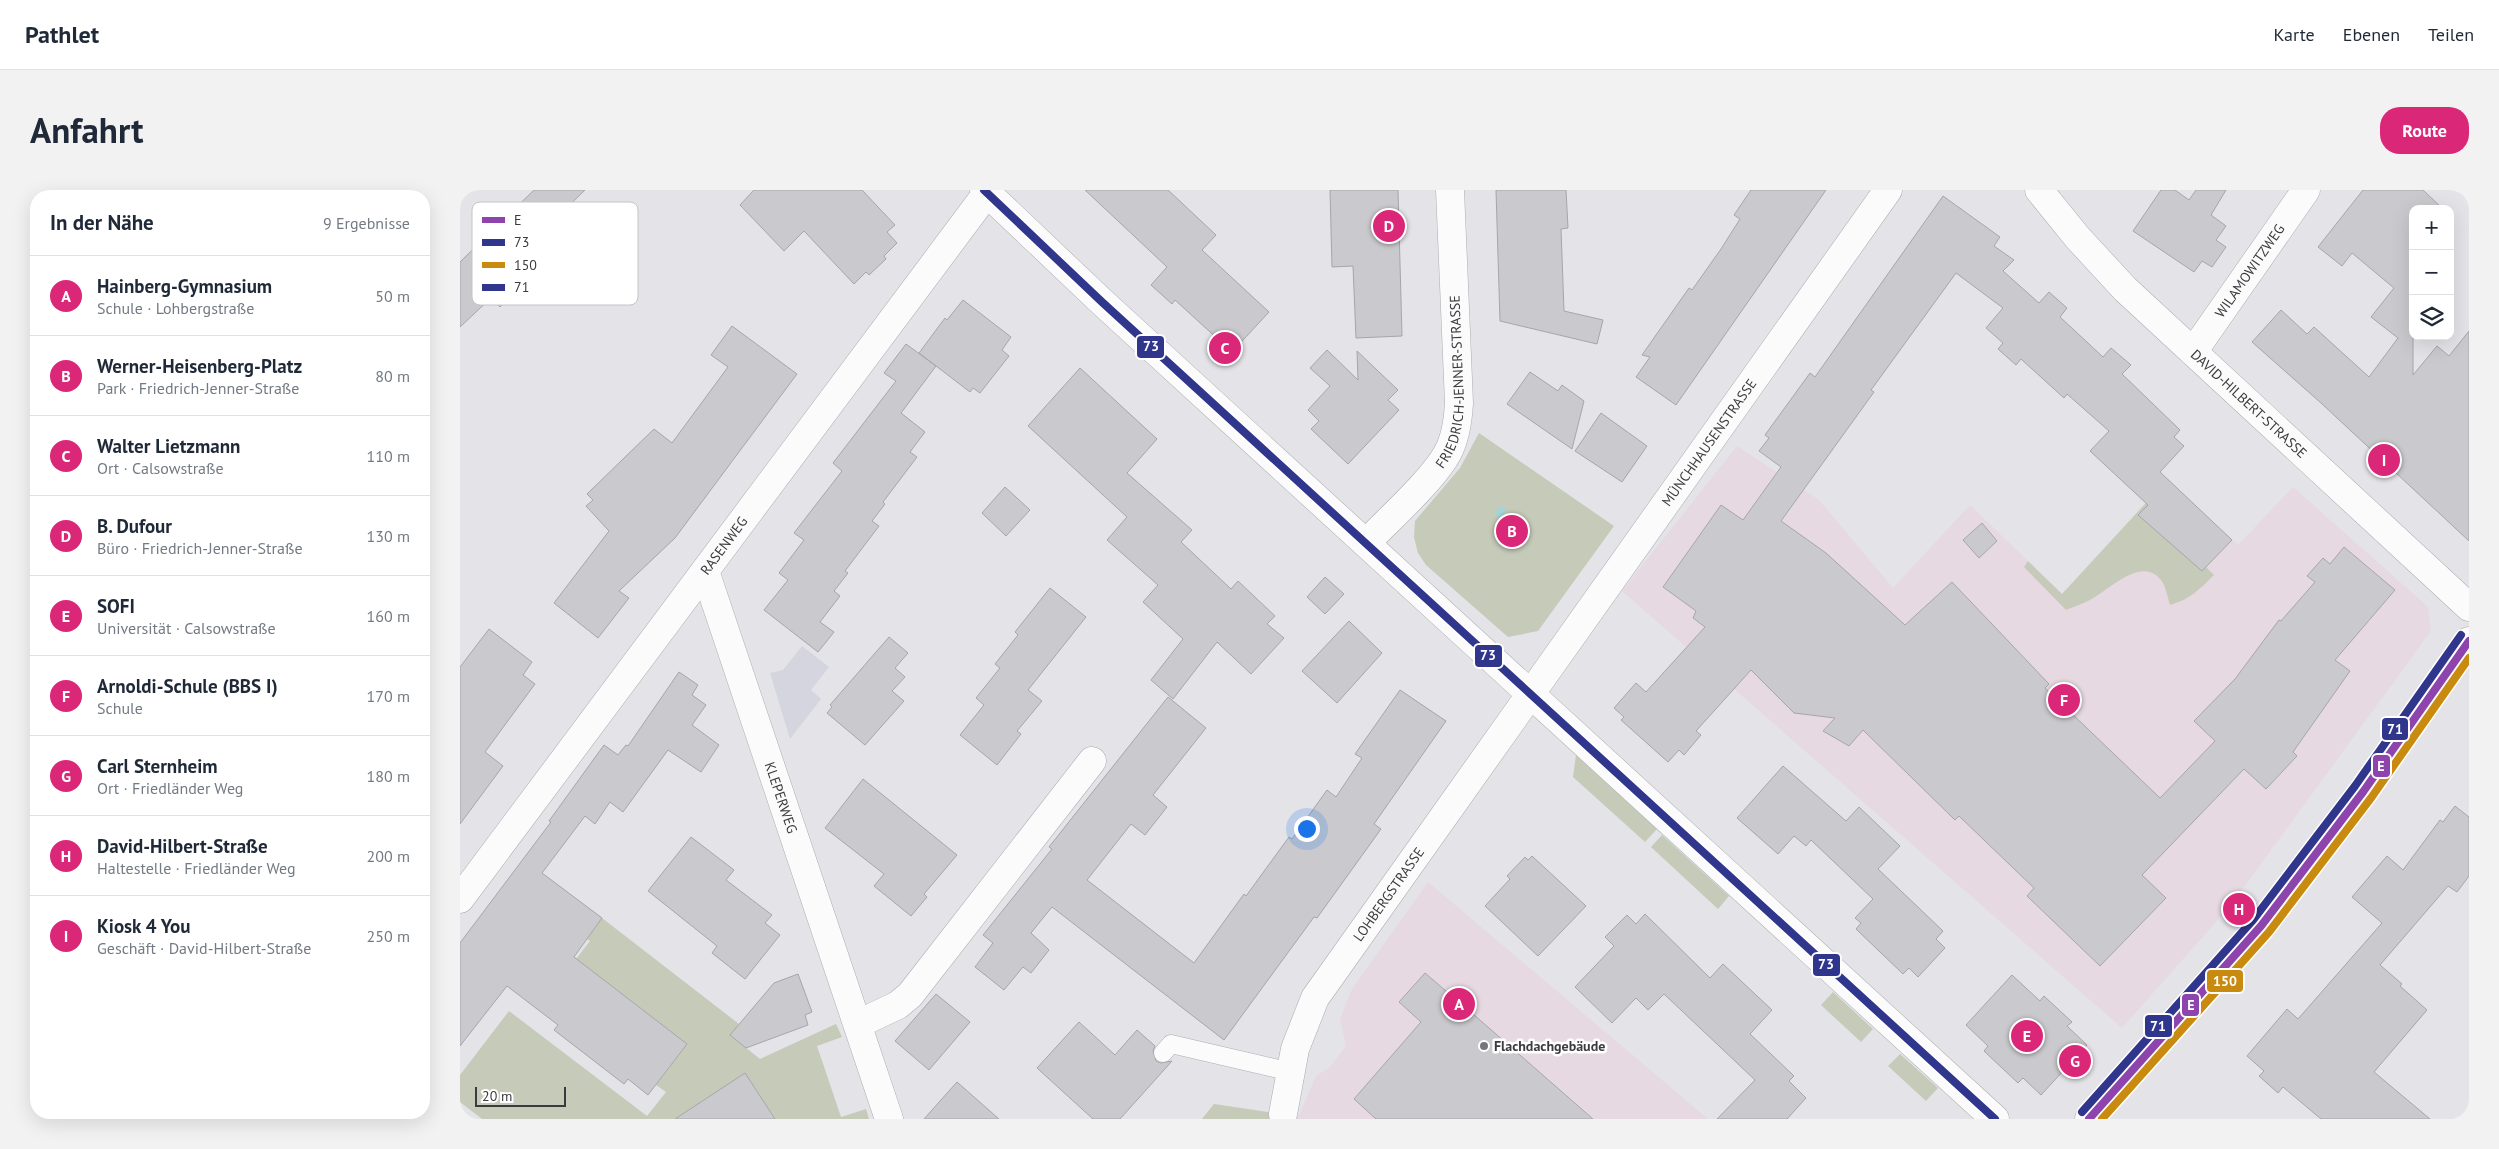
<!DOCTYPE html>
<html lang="de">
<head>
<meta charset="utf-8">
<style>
	:root { --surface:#fff; --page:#f2f2f3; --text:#1f2937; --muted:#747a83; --line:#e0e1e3; --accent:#db2777 }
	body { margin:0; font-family:"PT Sans",sans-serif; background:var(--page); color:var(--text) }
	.controls { position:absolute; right:15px; top:15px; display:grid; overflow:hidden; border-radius:10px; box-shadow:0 5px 20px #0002 }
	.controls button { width:45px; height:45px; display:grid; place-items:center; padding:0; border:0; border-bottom:1px solid var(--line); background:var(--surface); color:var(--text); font:25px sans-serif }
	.scale { position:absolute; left:15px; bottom:12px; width:91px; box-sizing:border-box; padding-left:5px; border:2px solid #3b3b3e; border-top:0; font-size:14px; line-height:18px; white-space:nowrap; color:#3b3b3e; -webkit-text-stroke:4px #fff; paint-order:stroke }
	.you { position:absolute; left:846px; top:638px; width:18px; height:18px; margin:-12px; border:4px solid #fff; border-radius:50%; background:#1a73e8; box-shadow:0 0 0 8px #1a73e833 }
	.badge { display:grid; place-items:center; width:32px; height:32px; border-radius:50%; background:var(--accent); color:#fff; font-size:16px; font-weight:700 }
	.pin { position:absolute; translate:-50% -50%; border:2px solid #fff; box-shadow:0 1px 5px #0006 }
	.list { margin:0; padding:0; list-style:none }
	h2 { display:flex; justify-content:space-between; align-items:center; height:65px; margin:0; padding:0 20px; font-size:21px }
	h2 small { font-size:16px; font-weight:400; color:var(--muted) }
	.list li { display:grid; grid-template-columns:32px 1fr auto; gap:15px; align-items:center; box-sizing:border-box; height:80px; padding:0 20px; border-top:1px solid var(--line) }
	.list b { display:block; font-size:19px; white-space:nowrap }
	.list p { margin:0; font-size:16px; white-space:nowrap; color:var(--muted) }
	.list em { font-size:16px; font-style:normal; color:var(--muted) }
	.icon { flex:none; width:28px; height:28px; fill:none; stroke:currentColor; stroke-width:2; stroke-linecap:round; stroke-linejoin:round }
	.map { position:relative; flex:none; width:2009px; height:929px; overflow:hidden; border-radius:20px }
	header { display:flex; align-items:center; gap:30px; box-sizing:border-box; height:70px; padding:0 25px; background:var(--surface); border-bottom:1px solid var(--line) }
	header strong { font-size:24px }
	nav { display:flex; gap:28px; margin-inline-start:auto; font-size:18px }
	.intro { display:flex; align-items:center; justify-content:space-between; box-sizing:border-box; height:120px; padding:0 30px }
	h1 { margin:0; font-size:35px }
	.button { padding:12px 22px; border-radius:20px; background:var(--accent); color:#fff; font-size:18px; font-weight:700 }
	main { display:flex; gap:30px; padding:0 30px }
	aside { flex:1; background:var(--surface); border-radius:20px; box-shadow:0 5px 20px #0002 }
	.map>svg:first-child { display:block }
	.built { fill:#d5d5df }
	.education { fill:#e6d9e1 }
	.green { fill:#c6cab9 }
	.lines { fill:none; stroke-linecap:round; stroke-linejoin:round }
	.stream { stroke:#a6d4d6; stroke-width:9 }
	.building { fill:#cacace; stroke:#a6a6a9 }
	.lane-casing { stroke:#adadb0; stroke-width:19 }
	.street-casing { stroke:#adadb0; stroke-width:29 }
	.secondary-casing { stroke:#adadb0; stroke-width:29 }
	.lane { stroke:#fbfbfc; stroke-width:18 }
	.street { stroke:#fbfbfc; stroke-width:28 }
	.secondary { stroke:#fbfbfc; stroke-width:28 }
	.bus-1-casing { stroke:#fff; stroke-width:11 }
	.bus-2-casing { stroke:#fff; stroke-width:11 }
	.bus-3-casing { stroke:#fff; stroke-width:11 }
	.bus-4-casing { stroke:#fff; stroke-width:11 }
	.bus-1 { stroke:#8e44ad; stroke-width:8 }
	.bus-2 { stroke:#31368d; stroke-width:8 }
	.bus-3 { stroke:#c88b10; stroke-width:8 }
	.bus-4 { stroke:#31368d; stroke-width:8 }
	.poi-dot { fill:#76767a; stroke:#fff; stroke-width:2 }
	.labels { text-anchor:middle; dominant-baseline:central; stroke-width:5; stroke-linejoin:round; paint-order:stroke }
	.street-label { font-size:14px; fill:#3b3b3e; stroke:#fff }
	.poi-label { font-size:14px; font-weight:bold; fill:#3b3b3e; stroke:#fff; text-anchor:start }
	.key { fill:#fff; stroke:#c4c4c5; stroke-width:1 }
	.key-label { font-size:14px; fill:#3b3b3e }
	.line-badge { stroke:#fff; stroke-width:2 }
	.badge-label { font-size:14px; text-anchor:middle; font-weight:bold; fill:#fff }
</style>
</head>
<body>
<header>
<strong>Pathlet</strong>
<nav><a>Karte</a><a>Ebenen</a><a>Teilen</a></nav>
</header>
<div class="intro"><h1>Anfahrt</h1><a class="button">Route</a></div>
<main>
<aside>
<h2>In der Nähe<small>9 Ergebnisse</small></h2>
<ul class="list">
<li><span class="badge">A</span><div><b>Hainberg-Gymnasium</b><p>Schule · Lohbergstraße</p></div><em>50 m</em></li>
<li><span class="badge">B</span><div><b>Werner-Heisenberg-Platz</b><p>Park · Friedrich-Jenner-Straße</p></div><em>80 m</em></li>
<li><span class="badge">C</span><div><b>Walter Lietzmann</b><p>Ort · Calsowstraße</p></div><em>110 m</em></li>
<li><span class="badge">D</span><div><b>B. Dufour</b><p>Büro · Friedrich-Jenner-Straße</p></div><em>130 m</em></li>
<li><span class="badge">E</span><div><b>SOFI</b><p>Universität · Calsowstraße</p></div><em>160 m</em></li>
<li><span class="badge">F</span><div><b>Arnoldi-Schule (BBS I)</b><p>Schule</p></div><em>170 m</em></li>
<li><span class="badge">G</span><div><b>Carl Sternheim</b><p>Ort · Friedländer Weg</p></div><em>180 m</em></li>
<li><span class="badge">H</span><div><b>David-Hilbert-Straße</b><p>Haltestelle · Friedländer Weg</p></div><em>200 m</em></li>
<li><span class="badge">I</span><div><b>Kiosk 4 You</b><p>Geschäft · David-Hilbert-Straße</p></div><em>250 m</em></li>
</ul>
</aside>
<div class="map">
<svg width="2009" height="929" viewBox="0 0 2009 929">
	<rect width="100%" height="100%" fill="#e3e3e8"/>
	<path class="built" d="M 342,456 L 369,477 L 351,500 L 361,509 L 330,549 L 310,483 L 323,480 Z"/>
	<path class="education" d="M 1277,256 L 1359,310 L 1433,398 L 1510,315 L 1602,404 L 1708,289 L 1778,355 L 1833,297 L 1968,417 L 1971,441 L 1770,716 L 1662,838 L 1162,401 Z
		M 968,692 L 1248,929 L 742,929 L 754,914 L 839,926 L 856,886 L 870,877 L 886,856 L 880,829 L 892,799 Z"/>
	<path class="green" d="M 1019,243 L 1154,336 L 1078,441 L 1048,447 L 966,375 L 958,363 L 954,347 L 955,331 L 1000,278 Z
		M 1708,289 L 1710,292 L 1679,325 L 1742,381 L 1746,377 L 1754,385 C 1740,399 1729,410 1710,415 C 1708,408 1706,399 1703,393 C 1685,364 1652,397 1635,407 C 1626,413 1615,416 1606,420 L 1564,377 L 1568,371 L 1602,404 Z
		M 1116,565 L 1197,639 L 1185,652 L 1113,587 Z
		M 1202,645 L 1269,706 L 1258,719 L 1191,657 Z
		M 142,728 L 279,834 L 270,845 L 300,869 L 376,834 L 382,847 L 357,856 L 381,927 L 406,919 L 409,929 L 22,929 L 0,912 L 0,885 L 49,821 L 187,926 L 206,902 L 196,895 L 227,854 L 116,769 L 130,751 L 127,749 Z
		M 1373,802 L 1413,839 L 1401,852 L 1361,815 Z
		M 1440,864 L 1478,898 L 1466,911 L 1428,876 Z
		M 754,914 L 813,923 L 812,929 L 742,929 Z"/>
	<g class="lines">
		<path class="stream" d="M 1040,323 L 1041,321"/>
	</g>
	<path class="building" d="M 74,0 L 125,0 L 65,58 L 77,70 L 64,83 L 62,96 L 40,117 L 31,108 L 0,137 L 0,72 Z
		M 294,0 L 402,0 L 435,35 L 427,42 L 437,53 L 424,66 L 426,69 L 409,85 L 406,82 L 394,94 L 344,41 L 324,61 L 280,15 Z
		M 625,0 L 708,0 L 756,45 L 742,60 L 809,122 L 772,162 L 715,110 L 712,114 L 691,95 L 707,77 Z
		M 870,0 L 938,0 L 942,146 L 896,148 L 893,76 L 872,77 Z
		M 1036,0 L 1106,0 L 1108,38 L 1101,39 L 1104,121 L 1143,130 L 1137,154 L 1040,131 Z
		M 1291,0 L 1366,0 L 1216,215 L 1176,187 L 1190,167 L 1182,165 L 1229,98 L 1232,100 L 1261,59 L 1280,29 L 1274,25 Z
		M 1701,0 L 1715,0 L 1729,10 L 1736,0 L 1766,0 L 1751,25 L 1766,36 L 1756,50 L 1766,57 L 1752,77 L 1742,71 L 1734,82 L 1673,41 Z
		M 1903,0 L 1963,0 L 1983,19 L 1953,19 L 1953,185 L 1977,156 L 1989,166 L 2009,141 L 2009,351 L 1861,213 L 1792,152 L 1821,120 L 1847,144 L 1854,137 L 1909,187 L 1938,148 L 1911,127 L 1934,98 L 1892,63 L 1882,76 L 1858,57 Z
		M 1483,6 L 1540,47 L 1534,56 L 1554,70 L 1543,81 L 1579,113 L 1589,102 L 1607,118 L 1600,127 L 1643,167 L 1651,158 L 1671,175 L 1662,184 L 1720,240 L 1714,247 L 1724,256 L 1700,282 L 1772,350 L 1742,381 L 1678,325 L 1688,315 L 1630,261 L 1649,241 L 1607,204 L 1604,208 L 1561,169 L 1556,175 L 1538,159 L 1543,153 L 1526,138 L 1543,118 L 1496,83 L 1411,200 L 1414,202 L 1321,331 L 1366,363 L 1445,435 L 1492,392 L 1589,494 L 1585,498 L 1700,608 L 1755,551 L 1734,531 L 1775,489 L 1819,430 L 1821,431 L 1855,392 L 1847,386 L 1863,368 L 1870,374 L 1884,357 L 1935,400 L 1875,470 L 1890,481 L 1833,562 L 1837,566 L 1806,599 L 1784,579 L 1682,685 L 1706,708 L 1640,776 L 1567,706 L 1574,698 L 1499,626 L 1495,630 L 1403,540 L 1389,556 L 1363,541 L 1375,528 L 1334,523 L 1291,480 L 1236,541 L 1241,545 L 1224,565 L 1219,560 L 1208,572 L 1161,530 L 1164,527 L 1154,518 L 1176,493 L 1186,502 L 1245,437 L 1233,428 L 1236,421 L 1203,397 L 1261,315 L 1283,330 L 1321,277 L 1299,261 L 1309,248 L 1305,245 L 1350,183 L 1355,187 Z
		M 503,110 L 551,147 L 542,160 L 549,166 L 520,203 L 513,198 L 510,202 L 459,163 L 485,128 L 487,130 Z
		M 272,136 L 337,184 L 215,348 L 159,401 L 169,408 L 138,448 L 94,413 L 149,341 L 126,316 L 133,310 L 127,304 L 194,239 L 212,253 L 268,177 L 251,165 Z
		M 446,154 L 476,176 L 441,223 L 465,242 L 450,262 L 457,267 L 423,312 L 425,314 L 412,331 L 419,336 L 385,381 L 388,383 L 374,401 L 380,406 L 360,432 L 374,442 L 358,462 L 304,420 L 328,390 L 319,383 L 344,350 L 334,343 L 382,281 L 373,273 L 436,191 L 424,183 Z
		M 867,160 L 898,190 L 897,161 L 938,200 L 928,210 L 939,220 L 888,274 L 851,239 L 859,231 L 848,220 L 870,196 L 850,178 Z
		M 620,178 L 697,249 L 667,283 L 732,340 L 721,352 L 771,399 L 778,391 L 815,426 L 807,434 L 824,448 L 791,484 L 757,452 L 713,509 L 691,490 L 723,449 L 683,412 L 698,395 L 647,350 L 667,327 L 568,236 Z
		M 1070,182 L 1098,201 L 1102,195 L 1124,211 L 1112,259 L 1047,214 Z
		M 1141,223 L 1187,256 L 1162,292 L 1115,261 Z
		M 545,297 L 570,320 L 546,346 L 522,323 Z
		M 1522,333 L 1537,351 L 1519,368 L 1503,350 Z
		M 865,387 L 884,404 L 865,424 L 847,407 Z
		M 590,398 L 626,427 L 568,500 L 582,511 L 557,541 L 561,544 L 537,575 L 500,545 L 524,515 L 516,508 L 540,478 L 535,474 L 558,445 L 555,442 Z
		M 889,431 L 922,463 L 877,513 L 842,481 Z
		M 29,439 L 72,472 L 63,485 L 75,494 L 25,562 L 43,576 L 0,634 L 0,477 Z
		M 429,447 L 448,463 L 435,478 L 445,487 L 432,501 L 444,511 L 405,555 L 367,523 L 372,517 L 370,515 Z
		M 219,482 L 238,495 L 232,505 L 246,515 L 232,535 L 259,555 L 241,582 L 208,560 L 163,622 L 150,612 L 135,634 L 125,626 L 82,683 L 142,728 L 114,767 L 227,854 L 188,905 L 168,889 L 164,894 L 94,840 L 98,835 L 47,796 L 0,856 L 0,753 L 91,632 L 89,631 L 144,555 L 158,565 L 166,555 L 168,556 Z
		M 940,500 L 986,531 L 914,634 L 921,639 L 857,728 L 854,727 L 764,850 L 592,717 L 571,743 L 589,760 L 571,783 L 563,777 L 544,800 L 515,777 L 533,753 L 523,745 L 592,659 L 589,657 L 708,507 L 746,538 L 693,605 L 707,617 L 685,645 L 671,634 L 627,690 L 734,773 L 784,704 L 786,706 L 829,647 L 832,649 L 867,600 L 876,607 L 902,568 L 895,564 Z
		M 1323,576 L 1386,631 L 1399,617 L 1440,656 L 1418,679 L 1483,741 L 1476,749 L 1485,758 L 1458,787 L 1449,778 L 1443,784 L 1396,739 L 1401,733 L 1395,728 L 1413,709 L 1351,650 L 1346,656 L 1334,646 L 1318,664 L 1277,628 Z
		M 403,589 L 497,665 L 464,704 L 467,707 L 451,726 L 414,696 L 424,684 L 365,638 Z
		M 1995,616 L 2009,627 L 2009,686 L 1997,702 L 1988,696 L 1920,775 L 1942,794 L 1940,796 L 1967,820 L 1914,882 L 1970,929 L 1861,929 L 1823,897 L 1818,903 L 1799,886 L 1804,881 L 1787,866 L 1827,819 L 1838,829 L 1922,733 L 1892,707 L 1927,666 L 1943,680 L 1980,630 L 1983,632 Z
		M 231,647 L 274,680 L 266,690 L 312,725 L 305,733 L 320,745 L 285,789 L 252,763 L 257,756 L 188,701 Z
		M 1072,666 L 1126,716 L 1078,766 L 1025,716 L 1050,689 L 1047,686 L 1065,667 L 1068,670 Z
		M 1185,724 L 1250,788 L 1263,774 L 1312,820 L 1290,844 L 1334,886 L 1329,891 L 1346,908 L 1327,929 L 1257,929 L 1295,890 L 1204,804 L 1188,820 L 1176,808 L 1152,833 L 1115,797 L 1154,756 L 1145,747 L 1167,725 L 1176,734 Z
		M 965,783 L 1021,831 L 1133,929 L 916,929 L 894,909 L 961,832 L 939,812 Z
		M 338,784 L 352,822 L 345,825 L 348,835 L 286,858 L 270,845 L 314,793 Z
		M 1552,785 L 1580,811 L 1584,806 L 1612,832 L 1607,836 L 1627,855 L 1581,905 L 1563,888 L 1558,893 L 1524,861 L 1528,856 L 1506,835 Z
		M 476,804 L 510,832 L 469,880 L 435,851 Z
		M 619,832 L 655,865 L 677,840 L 695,856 L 693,861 L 696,871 L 701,873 L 712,871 L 660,929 L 633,929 L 577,878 Z
		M 285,883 L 315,929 L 215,929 Z
		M 497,892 L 539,929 L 464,929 Z"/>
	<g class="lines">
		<defs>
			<path id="lane" d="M 703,863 L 711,854 L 831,882"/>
			<g id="street">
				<path d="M 524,0 L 642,112 L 1535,929"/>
				<path id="s1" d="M 1579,0 L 1617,47 L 1665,99 L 2009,417"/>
				<path id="s2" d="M 1733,162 L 1846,0"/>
				<path id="s3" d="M 907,352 C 929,329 974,289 988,262 C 996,247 998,230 999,213 L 990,0"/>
				<path id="s4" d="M 245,381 L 429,929"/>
				<path id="s5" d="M 0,709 L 527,3"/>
				<path d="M 398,834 L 438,815 L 450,805 L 632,571"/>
				<path id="s6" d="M 823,924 L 835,859 L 855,808 L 1428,0"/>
			</g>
			<path id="secondary" d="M 1629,929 L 1801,736 L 1903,602 L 2009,451"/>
		</defs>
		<use href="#lane" class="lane-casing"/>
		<use href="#street" class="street-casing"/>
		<use href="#secondary" class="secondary-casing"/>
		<use href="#lane" class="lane"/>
		<use href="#street" class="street"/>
		<use href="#secondary" class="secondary"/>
		<defs>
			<path id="bus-1" d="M 1629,929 L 1801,736 L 1903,602 L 2009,451"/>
			<path id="bus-2" d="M 524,0 L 642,112 L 1535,929"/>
			<path id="bus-3" d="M 1642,929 L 1809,742 L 1911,608 L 2009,468"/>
			<path id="bus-4" d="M 1622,922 L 1793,730 L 1895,596 L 2001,445"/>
		</defs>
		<use href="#bus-1" class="bus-1-casing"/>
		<use href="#bus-2" class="bus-2-casing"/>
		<use href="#bus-3" class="bus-3-casing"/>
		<use href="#bus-4" class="bus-4-casing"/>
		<use href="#bus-1" class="bus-1"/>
		<use href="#bus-2" class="bus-2"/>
		<use href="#bus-3" class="bus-3"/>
		<use href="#bus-4" class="bus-4"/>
	</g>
	<circle class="poi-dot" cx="1024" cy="856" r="5"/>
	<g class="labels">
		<g class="street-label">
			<text stroke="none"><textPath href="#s2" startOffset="99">WILAMOWITZWEG</textPath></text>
			<text stroke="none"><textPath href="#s3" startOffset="192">FRIEDRICH-JENNER-STRASSE</textPath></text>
			<text stroke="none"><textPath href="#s1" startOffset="300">DAVID-HILBERT-STRASSE</textPath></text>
			<text stroke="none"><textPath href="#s6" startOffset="802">MÜNCHHAUSENSTRASSE</textPath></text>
			<text stroke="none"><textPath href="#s5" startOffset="441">RASENWEG</textPath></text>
			<text stroke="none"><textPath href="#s4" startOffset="239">KLEPERWEG</textPath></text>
			<text stroke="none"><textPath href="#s6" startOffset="248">LOHBERGSTRASSE</textPath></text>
		</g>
		<g class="poi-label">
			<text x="1034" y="856">Flachdachgebäude</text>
		</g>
	</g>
	<rect x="12" y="12" width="166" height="103" rx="8" class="key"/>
	<rect x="22" y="27" width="23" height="6" fill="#8e44ad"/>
	<rect x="22" y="49" width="23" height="7" fill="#31368d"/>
	<rect x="22" y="72" width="23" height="6" fill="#c88b10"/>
	<rect x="22" y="94" width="23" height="7" fill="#31368d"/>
	<g class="key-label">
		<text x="54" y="35">E</text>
		<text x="54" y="57">73</text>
		<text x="54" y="80">150</text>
		<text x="54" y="102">71</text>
	</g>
	<g class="line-badge">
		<rect x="676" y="145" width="29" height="24" rx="5" fill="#31368d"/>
		<rect x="1014" y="454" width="29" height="24" rx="5" fill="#31368d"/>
		<rect x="1921" y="527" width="28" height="24" rx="5" fill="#31368d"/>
		<rect x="1912" y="564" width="19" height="24" rx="5" fill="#8e44ad"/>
		<rect x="1352" y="763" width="29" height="24" rx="5" fill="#31368d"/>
		<rect x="1746" y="779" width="38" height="24" rx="5" fill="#c88b10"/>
		<rect x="1721" y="803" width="19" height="24" rx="5" fill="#8e44ad"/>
		<rect x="1684" y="824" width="29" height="24" rx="5" fill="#31368d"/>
	</g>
	<g class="badge-label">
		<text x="691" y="161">73</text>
		<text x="1028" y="470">73</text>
		<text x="1935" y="544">71</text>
		<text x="1921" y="581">E</text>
		<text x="1366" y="779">73</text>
		<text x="1765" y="796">150</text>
		<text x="1731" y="820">E</text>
		<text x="1698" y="841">71</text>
	</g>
</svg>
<div class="controls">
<button>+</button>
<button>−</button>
<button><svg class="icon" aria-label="layers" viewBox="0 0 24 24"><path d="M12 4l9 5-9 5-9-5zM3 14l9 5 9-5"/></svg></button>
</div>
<div class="scale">20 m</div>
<div class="you"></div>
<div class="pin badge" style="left:999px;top:814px">A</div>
<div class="pin badge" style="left:1052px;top:341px">B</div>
<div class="pin badge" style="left:765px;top:158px">C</div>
<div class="pin badge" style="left:929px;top:36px">D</div>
<div class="pin badge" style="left:1567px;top:846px">E</div>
<div class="pin badge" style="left:1604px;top:510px">F</div>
<div class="pin badge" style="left:1615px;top:871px">G</div>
<div class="pin badge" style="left:1779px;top:719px">H</div>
<div class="pin badge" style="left:1924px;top:270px">I</div>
</div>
</main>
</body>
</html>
